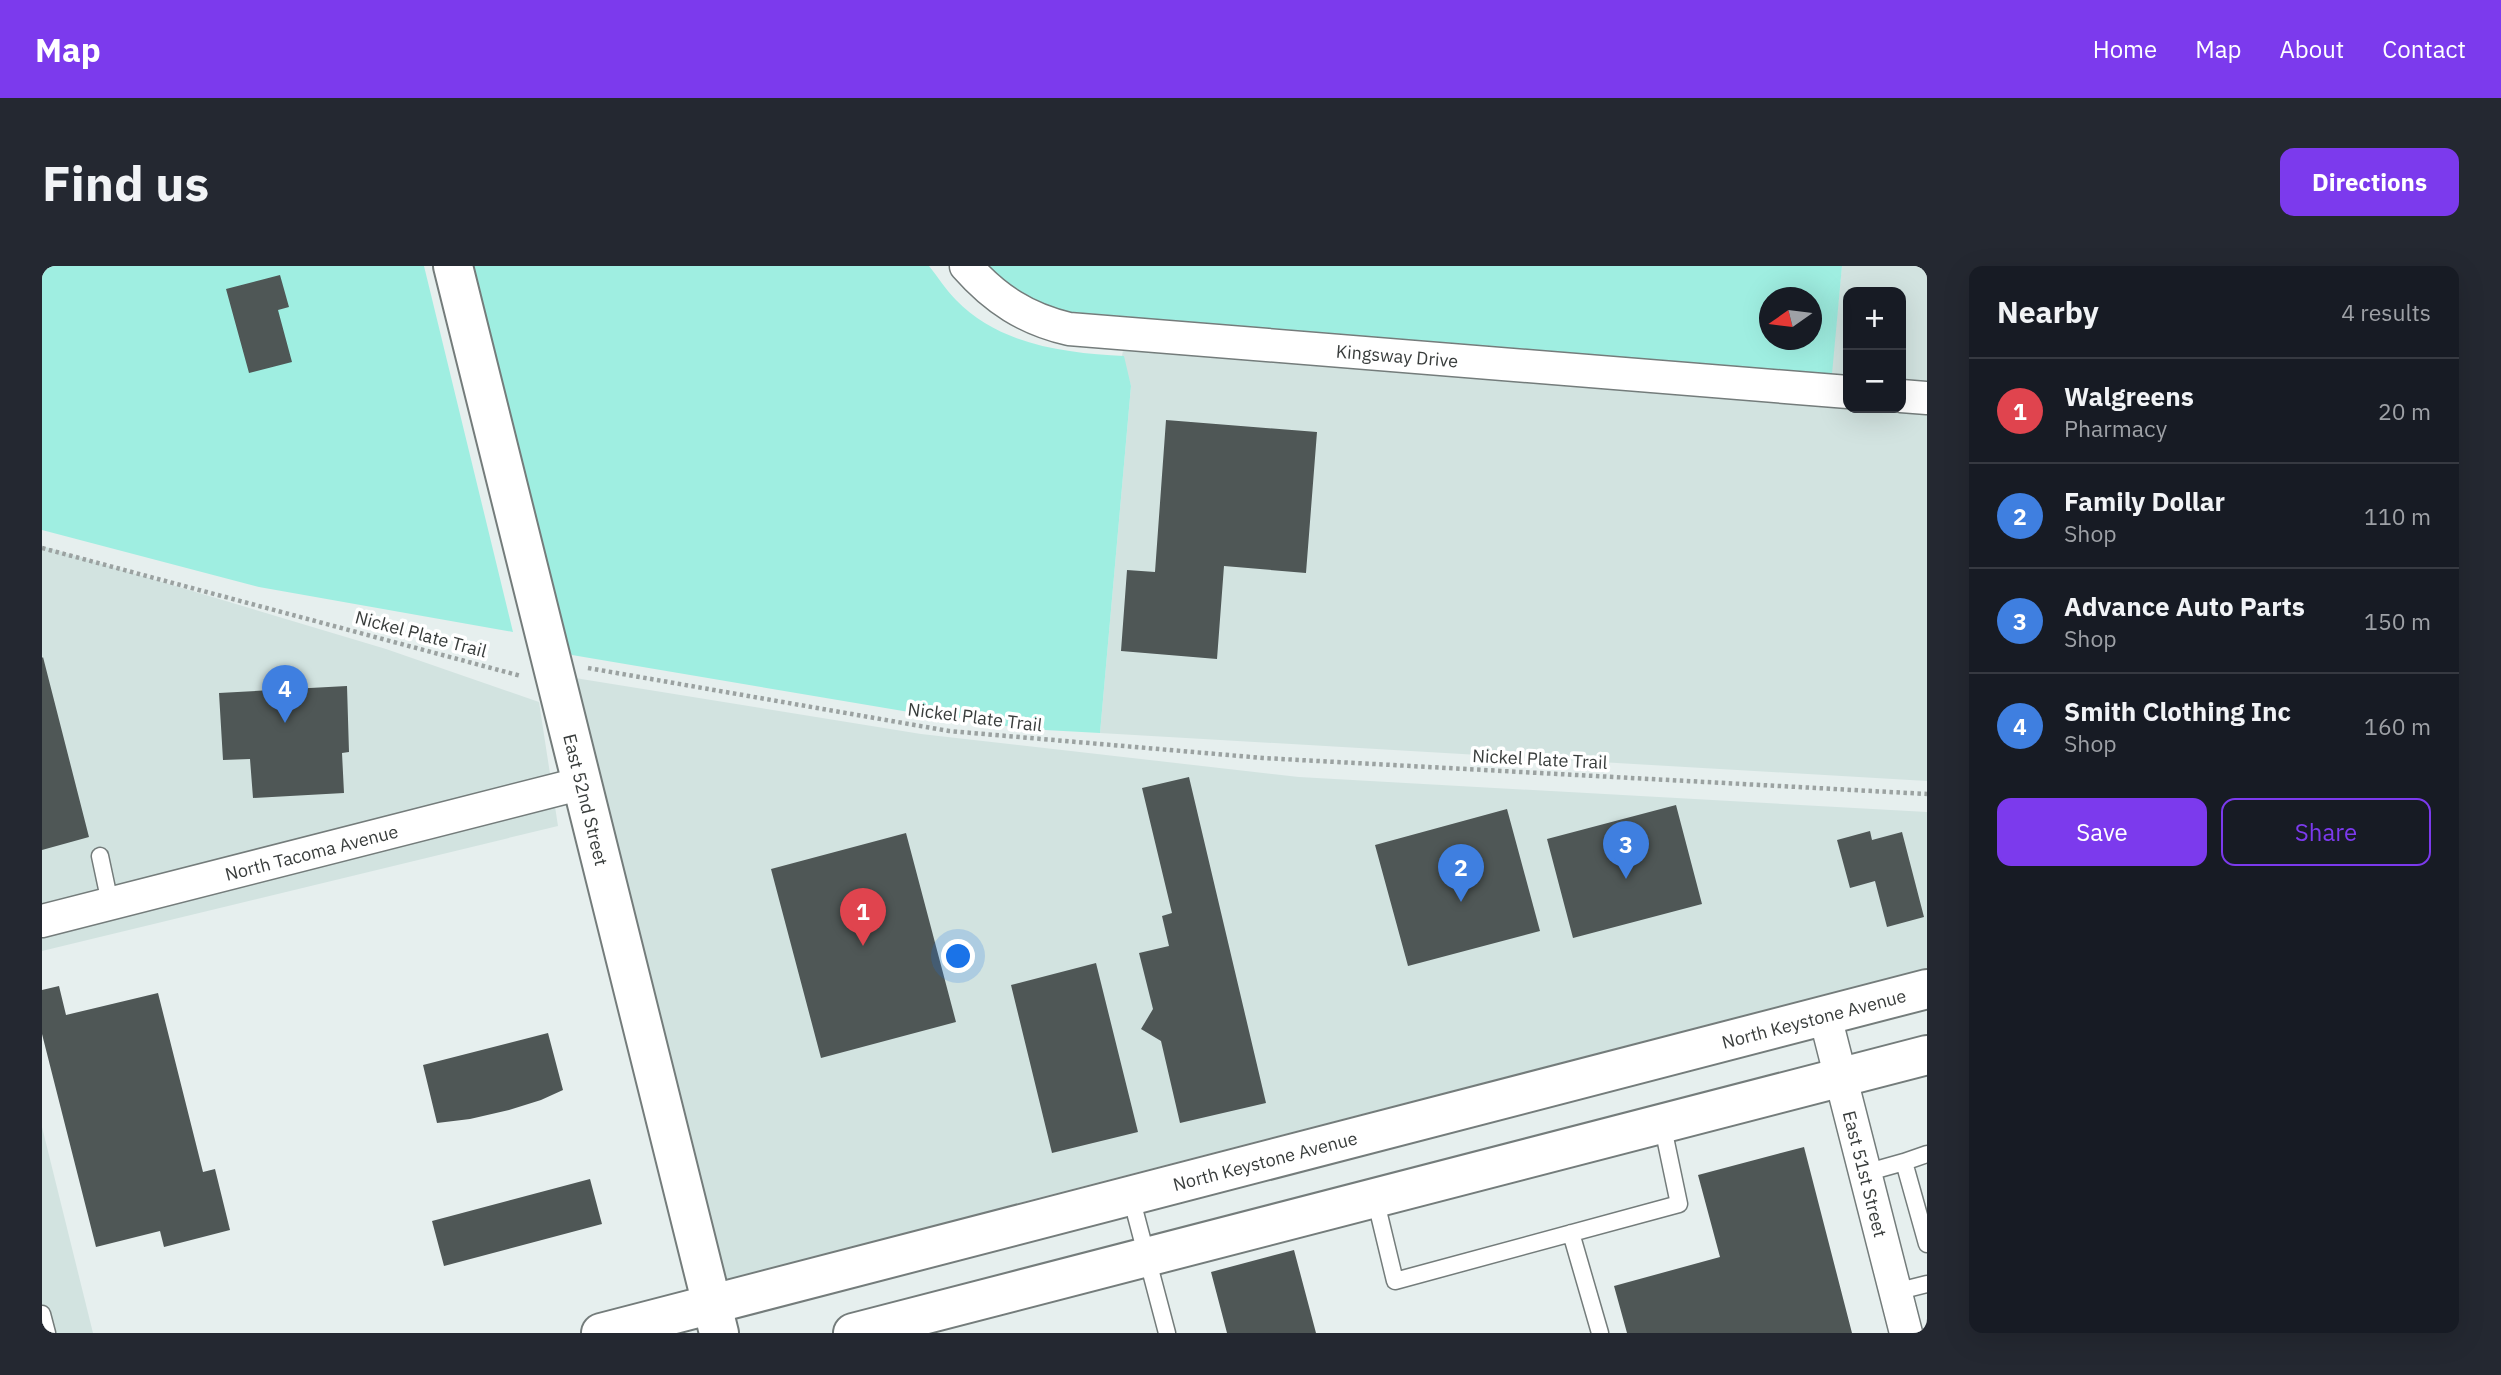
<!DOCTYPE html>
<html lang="en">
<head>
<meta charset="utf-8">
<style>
	:root { --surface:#171b24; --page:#242831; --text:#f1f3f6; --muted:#9ea1a6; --line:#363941; --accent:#7c3aed }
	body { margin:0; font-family:"IBM Plex Sans",sans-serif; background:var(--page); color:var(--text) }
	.controls { position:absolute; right:21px; top:21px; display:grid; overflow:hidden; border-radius:14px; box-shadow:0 7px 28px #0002 }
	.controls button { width:63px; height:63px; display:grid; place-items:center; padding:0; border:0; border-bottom:2px solid var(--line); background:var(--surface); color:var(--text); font:35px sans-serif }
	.compass { position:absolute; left:1717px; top:21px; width:63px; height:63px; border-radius:50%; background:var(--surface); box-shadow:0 7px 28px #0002; rotate:256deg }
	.you { position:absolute; left:917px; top:691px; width:24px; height:24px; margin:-18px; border:5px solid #fff; border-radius:50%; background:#1a73e8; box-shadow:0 0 0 10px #1a73e833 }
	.badge { display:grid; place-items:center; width:46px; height:46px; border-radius:50%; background:var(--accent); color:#fff; font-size:23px; font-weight:700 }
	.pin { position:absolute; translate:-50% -58px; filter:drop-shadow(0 2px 4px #0008) }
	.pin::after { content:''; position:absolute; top:37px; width:24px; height:21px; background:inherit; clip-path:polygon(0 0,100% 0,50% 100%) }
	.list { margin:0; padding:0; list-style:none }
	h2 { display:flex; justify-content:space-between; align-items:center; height:91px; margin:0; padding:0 28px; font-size:30px }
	h2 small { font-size:23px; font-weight:400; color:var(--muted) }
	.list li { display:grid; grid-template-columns:46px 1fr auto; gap:21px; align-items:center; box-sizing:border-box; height:105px; padding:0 28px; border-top:2px solid var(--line) }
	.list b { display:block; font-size:26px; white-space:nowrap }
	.list p { margin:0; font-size:23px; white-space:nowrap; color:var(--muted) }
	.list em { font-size:23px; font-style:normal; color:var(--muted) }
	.actions { display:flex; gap:14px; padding:21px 28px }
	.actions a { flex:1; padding:16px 0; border:2px solid var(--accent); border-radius:14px; text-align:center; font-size:24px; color:var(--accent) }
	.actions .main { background:var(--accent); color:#fff }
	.map { position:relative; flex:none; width:1885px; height:1067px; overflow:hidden; border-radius:14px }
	header { display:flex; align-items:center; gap:42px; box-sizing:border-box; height:98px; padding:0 35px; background:var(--accent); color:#fff }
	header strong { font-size:33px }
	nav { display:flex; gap:38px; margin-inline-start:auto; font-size:24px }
	.intro { display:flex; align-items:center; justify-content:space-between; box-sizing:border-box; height:168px; padding:0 42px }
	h1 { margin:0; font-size:49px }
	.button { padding:18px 32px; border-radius:14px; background:var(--accent); color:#fff; font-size:24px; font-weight:700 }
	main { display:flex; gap:42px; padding:0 42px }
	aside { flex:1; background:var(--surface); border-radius:14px; box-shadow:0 7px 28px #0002 }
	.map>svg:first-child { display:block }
	.built { fill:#d2e3e0; fill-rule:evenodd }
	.green { fill:#9feee1; fill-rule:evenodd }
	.building { fill:#4f5756 }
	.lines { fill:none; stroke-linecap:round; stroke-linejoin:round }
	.lane-casing { stroke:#747c7b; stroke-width:19 }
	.street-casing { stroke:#747c7b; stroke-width:35 }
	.secondary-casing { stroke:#747c7b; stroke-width:42 }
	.primary-casing { stroke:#747c7b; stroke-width:42 }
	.path { stroke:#9ba2a1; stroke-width:4.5; stroke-dasharray:3.5 3.5; stroke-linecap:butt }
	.lane { stroke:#fff; stroke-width:16 }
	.street { stroke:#fff; stroke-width:32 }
	.secondary { stroke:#fff; stroke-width:38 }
	.primary { stroke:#fff; stroke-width:38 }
	.labels { text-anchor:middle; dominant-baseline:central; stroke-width:7; stroke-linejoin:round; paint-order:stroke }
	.street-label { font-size:18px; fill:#393d3c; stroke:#fff }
</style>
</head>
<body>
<header>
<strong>Map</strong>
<nav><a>Home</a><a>Map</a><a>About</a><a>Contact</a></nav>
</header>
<div class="intro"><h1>Find us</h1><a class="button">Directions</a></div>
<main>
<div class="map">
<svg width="1885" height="1067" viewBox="0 0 1885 1067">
	<rect width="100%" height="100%" fill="#e6efee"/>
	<path class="built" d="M 1800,0 L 1885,0 L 1885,515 L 1058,467 L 1089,120 L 1080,90 L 1087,50 L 1789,108 ZM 1806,26 L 1859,26 L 1859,142 L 1806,142 Z
		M 0,280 L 344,383 L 497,436 L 516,560 L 0,685 Z
		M 533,412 L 879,468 L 1257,511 L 1885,546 L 1885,702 L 992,933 L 684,1020 Z
		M 0,861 L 51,1067 L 0,1067 Z"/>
	<path class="green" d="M 0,0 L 382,0 L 471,366 L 217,321 L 0,264 Z
		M 425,0 L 887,0 C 896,11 904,24 914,34 C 957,79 1024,87 1082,90 L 1089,120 L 1058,467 L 985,463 L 867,446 L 530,389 L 519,373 Z
		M 945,0 L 1800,0 L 1790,108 L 1017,45 C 991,34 962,23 945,0 ZM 1728,32 L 1770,32 L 1770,74 L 1728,74 Z"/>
	<path class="building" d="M 238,9 L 247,41 L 236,44 L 250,96 L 207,107 L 184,23 Z
		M 1124,154 L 1275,166 L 1264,307 L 1182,300 L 1175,393 L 1079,385 L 1085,304 L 1113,306 Z
		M 1,391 L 47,571 L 0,584 L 0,392 Z
		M 305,420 L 307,486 L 300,487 L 302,527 L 211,532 L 208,493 L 181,494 L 177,427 Z
		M 1147,511 L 1224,837 L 1138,857 L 1119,775 L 1099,763 L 1111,743 L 1097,687 L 1127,680 L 1120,650 L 1130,647 L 1100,522 Z
		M 1634,539 L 1660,638 L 1531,672 L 1505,573 Z
		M 1465,543 L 1498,665 L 1366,700 L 1333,579 Z
		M 1828,565 L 1830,574 L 1860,566 L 1882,651 L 1845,661 L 1833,615 L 1808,622 L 1795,574 Z
		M 864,567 L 914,756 L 779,792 L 729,603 Z
		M 1054,697 L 1096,866 L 1010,887 L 969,719 Z
		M 17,720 L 24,749 L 116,727 L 161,906 L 173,903 L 188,964 L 122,981 L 118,965 L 54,981 L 0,768 L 0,724 Z
		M 506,767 L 521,824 L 499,834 L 467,844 L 428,853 L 395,857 L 381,799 Z
		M 1762,881 L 1810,1067 L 1585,1067 L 1572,1020 L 1678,991 L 1656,909 Z
		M 548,913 L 560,958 L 402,1000 L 390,955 Z
		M 1252,984 L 1274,1067 L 1185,1067 L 1169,1006 Z"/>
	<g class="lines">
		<defs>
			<path id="lane" d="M 58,590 L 68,637
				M 1885,888 L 1862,896 L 1885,978
				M 1823,907 L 1862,896
				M 1089,931 L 1125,1067
				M 1333,932 L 1353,1015 L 1637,938 L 1620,857
				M 1529,967 L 1558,1067
				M 1853,1026 L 1885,1018
				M 0,1048 L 5,1067"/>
			<g id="street">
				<path id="s1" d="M 924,0 C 953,33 984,53 1027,63 L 1806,126"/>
				<path d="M 1859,130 L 1885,132"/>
				<path id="s2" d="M 0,655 L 541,517"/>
				<path id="s3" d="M 1783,750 L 1864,1067"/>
			</g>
			<g id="secondary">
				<path id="s4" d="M 411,0 L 677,1067"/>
			</g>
			<g id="primary">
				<path id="s5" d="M 559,1067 L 1885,723"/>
				<path d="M 811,1067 L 1885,789"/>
			</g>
		</defs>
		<use href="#lane" class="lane-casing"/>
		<use href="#street" class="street-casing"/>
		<use href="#secondary" class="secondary-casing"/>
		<use href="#primary" class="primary-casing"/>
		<path class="path" d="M 0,282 L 479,410
			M 546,402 L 907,465 L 1221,492 L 1885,528"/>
		<use href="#lane" class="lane"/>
		<use href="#street" class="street"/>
		<use href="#secondary" class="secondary"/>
		<use href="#primary" class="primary"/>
	</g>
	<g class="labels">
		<g class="street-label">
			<text stroke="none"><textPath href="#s1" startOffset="452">Kingsway Drive</textPath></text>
			<text transform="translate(379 368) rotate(15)">Nickel Plate Trail</text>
			<text transform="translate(933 451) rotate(7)">Nickel Plate Trail</text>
			<text transform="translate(1498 493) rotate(3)">Nickel Plate Trail</text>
			<text stroke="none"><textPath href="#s4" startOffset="550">East 52nd Street</textPath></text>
			<text stroke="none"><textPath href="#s2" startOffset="278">North Tacoma Avenue</textPath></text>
			<text stroke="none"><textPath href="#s5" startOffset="1253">North Keystone Avenue</textPath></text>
			<text stroke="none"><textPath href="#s5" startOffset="686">North Keystone Avenue</textPath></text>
			<text stroke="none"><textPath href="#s3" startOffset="163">East 51st Street</textPath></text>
		</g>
	</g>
</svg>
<div class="controls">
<button>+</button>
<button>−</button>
</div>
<svg class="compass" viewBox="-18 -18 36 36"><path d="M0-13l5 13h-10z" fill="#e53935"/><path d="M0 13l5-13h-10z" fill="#9ea1a6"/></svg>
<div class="you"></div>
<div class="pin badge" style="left:821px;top:680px;background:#e0444e">1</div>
<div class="pin badge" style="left:1419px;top:636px;background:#3f7fe0">2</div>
<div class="pin badge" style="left:1584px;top:613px;background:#3f7fe0">3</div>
<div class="pin badge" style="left:243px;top:457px;background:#3f7fe0">4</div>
</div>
<aside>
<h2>Nearby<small>4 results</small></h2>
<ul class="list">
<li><span class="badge" style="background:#e0444e">1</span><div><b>Walgreens</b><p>Pharmacy</p></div><em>20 m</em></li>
<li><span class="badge" style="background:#3f7fe0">2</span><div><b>Family Dollar</b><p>Shop</p></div><em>110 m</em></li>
<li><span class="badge" style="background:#3f7fe0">3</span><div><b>Advance Auto Parts</b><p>Shop</p></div><em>150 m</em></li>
<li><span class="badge" style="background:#3f7fe0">4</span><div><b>Smith Clothing Inc</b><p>Shop</p></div><em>160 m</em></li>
</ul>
<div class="actions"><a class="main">Save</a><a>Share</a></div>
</aside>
</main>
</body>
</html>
